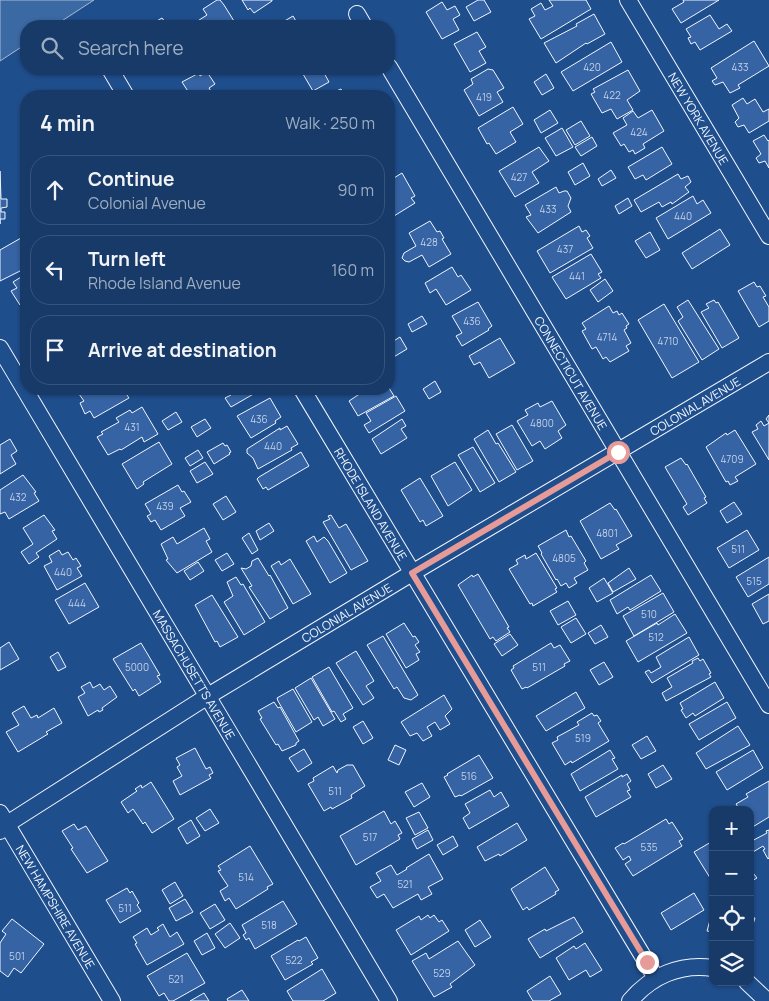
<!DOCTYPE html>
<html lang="en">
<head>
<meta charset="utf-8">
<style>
	:root { --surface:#173a69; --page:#244571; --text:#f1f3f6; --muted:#9eadc0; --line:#36547d }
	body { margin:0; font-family:Manrope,sans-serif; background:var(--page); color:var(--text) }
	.controls { position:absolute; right:15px; bottom:15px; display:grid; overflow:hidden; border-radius:10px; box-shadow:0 1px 4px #0004 }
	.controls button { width:45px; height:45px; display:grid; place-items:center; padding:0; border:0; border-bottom:1px solid var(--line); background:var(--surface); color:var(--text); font:25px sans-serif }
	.stop { position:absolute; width:15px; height:15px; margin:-11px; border:4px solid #e69b98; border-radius:50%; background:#fff }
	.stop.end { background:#e69b98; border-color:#fff; box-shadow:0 1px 5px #0008 }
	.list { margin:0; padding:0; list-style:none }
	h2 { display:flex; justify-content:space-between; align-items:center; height:65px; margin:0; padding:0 20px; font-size:21px }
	h2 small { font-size:16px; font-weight:400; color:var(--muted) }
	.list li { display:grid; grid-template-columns:32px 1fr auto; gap:15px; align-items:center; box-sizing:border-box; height:70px; margin:0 10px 10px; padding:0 10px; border:1px solid var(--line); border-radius:20px }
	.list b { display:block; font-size:19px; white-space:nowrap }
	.list p { margin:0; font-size:16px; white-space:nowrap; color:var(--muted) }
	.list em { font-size:16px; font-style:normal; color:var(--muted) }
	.icon { flex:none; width:28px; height:28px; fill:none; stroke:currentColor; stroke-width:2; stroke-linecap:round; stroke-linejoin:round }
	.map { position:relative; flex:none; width:769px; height:1001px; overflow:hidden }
	.search { position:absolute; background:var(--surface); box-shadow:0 1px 4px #0004; left:20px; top:20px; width:375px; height:55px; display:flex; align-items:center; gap:12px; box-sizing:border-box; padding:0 18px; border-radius:20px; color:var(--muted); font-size:19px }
	.panel { position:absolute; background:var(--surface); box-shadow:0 1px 4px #0004; left:20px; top:90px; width:375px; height:305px; border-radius:20px }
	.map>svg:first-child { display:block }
	.water { fill:#3b69a3; stroke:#a8bbd7 }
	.building { fill:#3563a3; stroke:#f2f6ff }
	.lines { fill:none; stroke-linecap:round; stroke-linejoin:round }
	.minor-casing { stroke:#f2f6ff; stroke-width:18 }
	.minor { stroke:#1f4e8c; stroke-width:16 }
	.route { stroke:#e69b98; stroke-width:6 }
	.labels { text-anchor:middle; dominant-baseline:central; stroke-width:4; stroke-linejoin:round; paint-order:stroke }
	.number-label { font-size:10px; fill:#c3d1e8 }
	.street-label { font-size:12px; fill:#f2f6ff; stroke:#1f4e8c }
</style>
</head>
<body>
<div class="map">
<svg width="769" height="1001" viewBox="0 0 769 1001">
	<rect width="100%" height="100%" fill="#1f4e8c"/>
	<path class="water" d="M 0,0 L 94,0 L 54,26 L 26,26 L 26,44 L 0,61 Z"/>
	<path class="building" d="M 217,0 L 220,0 L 224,5 L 234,21 L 226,26 L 198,26 L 196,22 L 207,15 L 203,9 Z
		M 242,0 L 272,0 L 272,1 L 254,13 L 250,8 L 248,10 Z
		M 478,0 L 484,0 L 491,12 L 474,21 L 466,7 Z
		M 549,0 L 586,0 L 591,9 L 541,39 L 529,19 L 535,16 L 531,9 L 541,3 L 545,10 L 553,6 Z
		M 683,0 L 719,0 L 681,23 L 672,9 L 684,2 Z
		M 442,2 L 447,10 L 455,6 L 460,15 L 453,19 L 459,30 L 442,39 L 426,12 Z
		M 594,14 L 605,34 L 587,44 L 586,43 L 556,63 L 544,43 L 577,26 L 576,24 Z
		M 710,15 L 719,29 L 727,24 L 732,31 L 700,50 L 695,42 L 691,44 L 688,38 L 691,37 L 686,29 Z
		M 293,16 L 299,26 L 301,24 L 302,26 L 276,26 Z
		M 162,18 L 166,23 L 169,21 L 172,26 L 148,26 Z
		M 477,32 L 486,47 L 479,51 L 486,63 L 470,72 L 454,44 Z
		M 754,41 L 769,66 L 738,85 L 740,88 L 730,93 L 723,82 L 715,85 L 712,81 L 717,78 L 711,68 Z
		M 611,42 L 622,62 L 573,91 L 561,72 Z
		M 300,69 L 325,69 L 323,71 L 329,82 L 313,91 Z
		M 488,69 L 493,70 L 504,88 L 497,92 L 503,102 L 479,116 L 464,90 L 473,84 L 471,79 Z
		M 628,70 L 640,91 L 627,100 L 633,110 L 617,119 L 611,109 L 602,113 L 591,94 L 595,92 L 593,89 Z
		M 207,72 L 215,84 L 209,88 L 214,96 L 191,96 L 182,82 L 199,73 L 200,76 Z
		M 546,74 L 554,88 L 542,95 L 534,82 Z
		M 341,89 L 345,96 L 324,96 L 333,91 L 334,92 Z
		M 743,98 L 747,104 L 755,99 L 763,112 L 769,109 L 769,121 L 749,133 L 744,125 L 738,127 L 735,122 L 739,118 L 732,105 Z
		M 513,107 L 523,124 L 510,132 L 516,142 L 496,154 L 489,143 L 487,144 L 478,128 Z
		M 550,110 L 558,123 L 541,133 L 534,120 Z
		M 652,110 L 664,131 L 643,144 L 645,148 L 635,154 L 633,150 L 629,152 L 624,144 L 621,146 L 613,133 L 627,125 L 623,118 L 633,111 L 638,118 Z
		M 581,121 L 590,136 L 575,145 L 566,130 Z
		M 562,128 L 573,147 L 556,156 L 545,138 Z
		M 764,135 L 768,141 L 769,140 L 769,168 L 765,161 L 759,163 L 756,158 L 761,154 L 753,141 Z
		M 592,137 L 597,146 L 581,156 L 575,147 Z
		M 539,147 L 549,161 L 532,172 L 539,183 L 515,197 L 499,171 Z
		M 662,147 L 672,164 L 646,180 L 643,175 L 635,179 L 628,167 Z
		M 583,163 L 590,176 L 575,185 L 568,172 Z
		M 611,170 L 616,178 L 602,186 L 598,179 Z
		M 0,171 L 1,199 L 7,199 L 7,207 L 1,208 L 1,212 L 5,212 L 5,219 L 0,219 L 0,224 Z
		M 402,173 L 415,196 L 411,198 L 415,203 L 394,216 L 389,207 L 389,181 Z
		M 678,174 L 681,179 L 688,176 L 691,182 L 685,187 L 689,192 L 672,204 L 671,202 L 662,207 L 659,202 L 641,212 L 634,200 Z
		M 556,187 L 559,193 L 564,191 L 567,191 L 571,198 L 568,206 L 571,212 L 538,233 L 526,217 L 531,215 L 525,205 Z
		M 693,196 L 697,204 L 703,200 L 711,213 L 668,239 L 656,218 Z
		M 628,198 L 632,206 L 619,214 L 615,206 Z
		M 430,221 L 437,232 L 440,231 L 444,238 L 442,239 L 451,254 L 429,267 L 422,255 L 409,262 L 405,261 L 402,258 L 404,253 L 416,246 L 409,233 Z
		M 579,226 L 582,232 L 586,230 L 590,236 L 587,238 L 593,248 L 550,273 L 537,251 Z
		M 720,229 L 730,245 L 692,269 L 682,253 Z
		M 650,232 L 660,250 L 646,258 L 635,241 Z
		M 21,238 L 22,240 L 26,238 L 26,268 L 0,281 L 0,250 Z
		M 591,254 L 602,272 L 598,274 L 601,278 L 566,299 L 552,277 Z
		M 452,267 L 458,277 L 461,275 L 471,290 L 446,305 L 436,289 L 430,293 L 425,283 Z
		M 26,274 L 26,304 L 25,302 L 20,305 L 11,291 L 17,288 L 13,282 Z
		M 605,279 L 613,291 L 598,302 L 590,290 Z
		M 754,282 L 757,287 L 760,286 L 766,296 L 763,297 L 769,307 L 769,321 L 759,327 L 738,291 Z
		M 688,300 L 719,349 L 702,360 L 678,321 L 683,317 L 677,307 Z
		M 714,300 L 716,303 L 718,302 L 739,338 L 722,348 L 701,312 L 709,308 L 706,304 Z
		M 478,302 L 492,326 L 488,329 L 489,330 L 462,346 L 456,336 L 462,333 L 452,316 Z
		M 664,304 L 699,362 L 672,378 L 638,320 Z
		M 609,306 L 613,313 L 617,311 L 619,315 L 622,313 L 629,324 L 626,326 L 627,328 L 624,330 L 631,343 L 626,346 L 629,351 L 610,362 L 606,357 L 603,359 L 596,347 L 592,349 L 582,331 L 586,329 L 582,323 Z
		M 422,316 L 427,324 L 412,332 L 408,324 Z
		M 400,337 L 407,349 L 392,358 L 389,352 L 389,344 Z
		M 500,338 L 515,363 L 489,378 L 480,362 L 474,365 L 469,356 Z
		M 435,381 L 441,392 L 429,399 L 423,389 Z
		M 389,388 L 394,396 L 358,416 L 349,401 L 367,389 Z
		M 88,389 L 123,389 L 129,398 L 94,418 L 90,411 L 85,414 L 80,403 L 84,401 L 79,394 Z
		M 224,389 L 255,389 L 257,392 L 231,407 L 225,398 L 231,395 L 227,389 L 225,390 Z
		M 396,396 L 405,411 L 369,433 L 364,425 L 371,421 L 366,413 Z
		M 270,398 L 281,417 L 275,421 L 276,423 L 251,438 L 237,416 Z
		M 552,401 L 566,425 L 558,431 L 562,438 L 545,449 L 540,441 L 532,446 L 517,421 L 528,415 L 525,410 L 538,403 L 540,407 Z
		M 142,407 L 158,434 L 144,442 L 142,437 L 121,450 L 120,449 L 108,455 L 97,437 L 103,434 L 101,432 L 119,422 L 116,418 L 130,410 L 132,413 Z
		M 176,412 L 182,422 L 168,430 L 162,421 Z
		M 769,415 L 769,460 L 752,432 L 758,429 L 756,425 L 761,421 L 764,426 L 769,423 L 766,419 Z
		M 205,419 L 211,428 L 197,437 L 191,427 Z
		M 402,419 L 406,426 L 401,429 L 407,438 L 381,454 L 372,439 Z
		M 512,425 L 533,461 L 517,470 L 496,434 Z
		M 287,426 L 298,444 L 291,448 L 292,450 L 258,469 L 253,458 L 247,453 L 247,449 L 280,428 L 280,430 Z
		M 488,430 L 496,444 L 498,443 L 516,472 L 499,482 L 474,439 Z
		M 735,430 L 756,464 L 735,477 L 738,481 L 730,485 L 728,481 L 726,482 L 706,447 L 726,433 L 727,435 Z
		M 10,439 L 17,451 L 11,455 L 16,464 L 0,474 L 0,445 Z
		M 159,442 L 172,464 L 143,482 L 144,484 L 137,489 L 122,464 Z
		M 223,443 L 225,446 L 227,445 L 231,452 L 229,453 L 230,454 L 214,464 L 207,452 Z
		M 473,447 L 495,483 L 480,492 L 458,455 Z
		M 198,450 L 203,458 L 190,466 L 185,458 Z
		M 301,452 L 309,466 L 268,490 L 266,487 L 263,489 L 257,479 L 259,477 Z
		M 681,458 L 686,465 L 687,464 L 706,497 L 704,498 L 707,503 L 688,515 L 683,507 L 687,504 L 665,467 Z
		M 205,462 L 213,474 L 197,483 L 190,471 Z
		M 455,462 L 472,490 L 448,506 L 431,476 Z
		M 23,475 L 36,492 L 34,493 L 39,501 L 9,519 L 5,512 L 0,514 L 0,490 Z
		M 420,478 L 443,516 L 426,526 L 423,520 L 420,522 L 401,490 Z
		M 178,485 L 182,492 L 184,491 L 191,502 L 180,508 L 185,516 L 161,530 L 155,520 L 151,522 L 147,516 L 151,514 L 145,504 Z
		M 226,496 L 236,512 L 223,520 L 213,504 Z
		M 734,502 L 742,514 L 727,523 L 720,511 Z
		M 610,503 L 615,510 L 616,509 L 632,536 L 616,545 L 619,549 L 601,559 L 580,521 Z
		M 44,515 L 55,530 L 52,531 L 57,539 L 36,553 L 39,557 L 29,564 L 21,552 L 33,544 L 23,528 Z
		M 331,515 L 339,528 L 346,524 L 368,561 L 351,570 L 323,522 L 330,519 L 328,516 Z
		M 269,523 L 274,531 L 260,540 L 256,531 Z
		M 204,528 L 210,539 L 206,541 L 212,552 L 177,573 L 166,560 L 168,559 L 161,544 L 173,537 L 177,544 Z
		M 566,530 L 569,537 L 571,536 L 586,561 L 584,563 L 588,570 L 574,578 L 577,583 L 569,588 L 566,583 L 561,586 L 557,579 L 556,580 L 541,554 L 542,553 L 538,546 Z
		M 747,530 L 759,550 L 729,568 L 717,548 Z
		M 249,533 L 258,550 L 252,554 L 242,538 Z
		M 314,536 L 317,542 L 324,537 L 328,541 L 347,573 L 330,583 L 306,541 Z
		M 59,550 L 62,555 L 68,552 L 73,560 L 76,558 L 81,566 L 77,568 L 82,576 L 57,590 L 44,566 L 52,562 L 49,556 Z
		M 227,553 L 234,564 L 222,571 L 215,560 Z
		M 536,553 L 557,588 L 555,589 L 557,592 L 533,606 L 532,603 L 530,604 L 509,569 L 518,564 L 516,560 L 525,555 L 526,559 Z
		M 769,557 L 769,584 L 748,597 L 736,577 Z
		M 258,558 L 269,576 L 270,575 L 288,608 L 270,619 L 249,587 L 252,586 L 241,568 L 246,569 L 251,566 L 252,561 Z
		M 290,559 L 311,594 L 293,604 L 271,566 L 279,561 L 281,565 Z
		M 198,562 L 204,571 L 190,580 L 184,571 Z
		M 629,568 L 636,579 L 613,592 L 608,583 Z
		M 478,574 L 509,627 L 507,628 L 510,632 L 496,641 L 493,637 L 490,639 L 458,585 L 472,575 L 473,577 Z
		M 651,575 L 661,591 L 630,610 L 628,607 L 617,614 L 610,600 Z
		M 236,577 L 241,585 L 243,584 L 265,622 L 244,635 L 224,602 L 233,596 L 227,582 Z
		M 604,578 L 613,593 L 597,602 L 589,588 Z
		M 85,583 L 99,607 L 69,624 L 55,600 Z
		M 663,593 L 674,612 L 634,636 L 623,616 Z
		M 769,594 L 769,621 L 763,624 L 752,604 Z
		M 212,595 L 238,637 L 220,647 L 217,641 L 215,642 L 195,605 Z
		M 568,601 L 576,615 L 558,625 L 550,611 Z
		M 675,614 L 687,633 L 638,662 L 626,641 L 657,623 L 658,625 Z
		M 576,618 L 586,634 L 571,643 L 561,627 Z
		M 404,623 L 413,637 L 415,636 L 419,642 L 415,645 L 420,652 L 416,654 L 419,660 L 406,668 L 386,634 Z
		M 601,625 L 608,637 L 595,644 L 588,633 Z
		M 510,634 L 518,645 L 502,656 L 494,644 Z
		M 383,636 L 418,695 L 411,700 L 404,698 L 397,687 L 394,689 L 367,645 Z
		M 689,637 L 699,655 L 652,683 L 645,672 L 649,670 L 651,673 L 661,667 L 656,657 Z
		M 9,642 L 19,659 L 0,670 L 0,648 Z
		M 141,643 L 160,675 L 157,676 L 161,682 L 139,696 L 135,689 L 133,691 L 113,659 Z
		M 551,643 L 554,648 L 560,645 L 570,661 L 564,664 L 565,666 L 527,688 L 526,687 L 522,689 L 511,670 L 514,668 L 513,666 Z
		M 356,651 L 374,681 L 366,686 L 374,698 L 363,705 L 336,663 Z
		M 58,652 L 66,667 L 58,671 L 50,657 Z
		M 698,658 L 700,661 L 703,659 L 711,673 L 709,674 L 711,677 L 666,701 L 662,693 L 672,687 L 667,678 L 693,663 L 692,661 Z
		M 604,662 L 613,677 L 599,685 L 590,670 Z
		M 329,667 L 353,708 L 343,714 L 346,719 L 341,722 L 334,711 L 332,712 L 312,677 Z
		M 311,678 L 335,719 L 323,726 L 318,717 L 314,720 L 295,688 Z
		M 90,682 L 93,688 L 100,684 L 104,690 L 110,686 L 117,697 L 102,708 L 103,710 L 99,712 L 98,710 L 88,716 L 78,697 L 85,693 L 81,687 Z
		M 715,682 L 724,698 L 695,716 L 693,713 L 686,718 L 681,710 L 683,709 L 680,703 Z
		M 293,689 L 312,722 L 296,732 L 278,701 L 277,698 Z
		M 576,692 L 585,708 L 546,731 L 536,716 Z
		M 444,695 L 452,709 L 445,716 L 450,724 L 440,730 L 435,722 L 427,727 L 432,736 L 423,741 L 417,733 L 410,736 L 401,722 Z
		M 274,702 L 278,708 L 280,707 L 299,741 L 296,743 L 296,745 L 282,751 L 278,744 L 276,745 L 260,719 L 262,718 L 258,711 Z
		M 727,702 L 736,718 L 699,740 L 689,724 Z
		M 24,706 L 31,718 L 37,715 L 38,718 L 54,708 L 62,723 L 46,732 L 48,734 L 18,752 L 6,732 L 19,725 L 12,713 Z
		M 592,713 L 594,716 L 597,715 L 601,721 L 598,723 L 609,741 L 572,763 L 571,761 L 565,765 L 552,743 L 558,740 L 557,737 L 579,725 L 577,722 Z
		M 363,721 L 373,738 L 363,744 L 353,727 Z
		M 738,726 L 750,745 L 706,769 L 696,753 Z
		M 647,736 L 656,751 L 641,759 L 632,745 Z
		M 395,745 L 406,750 L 399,765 L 388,760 Z
		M 195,748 L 206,769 L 210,767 L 213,773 L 209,775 L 211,778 L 180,795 L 173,781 L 182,776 L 177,767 L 180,765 L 176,758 Z
		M 304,749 L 312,763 L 298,772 L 289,758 Z
		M 610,750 L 615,758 L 612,759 L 618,769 L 580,791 L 571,774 Z
		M 753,750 L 763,768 L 727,790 L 716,772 Z
		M 479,755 L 493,778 L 461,796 L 460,795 L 455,797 L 444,777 L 448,775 L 447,774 Z
		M 347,765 L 353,765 L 365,786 L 351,795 L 352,798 L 332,809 L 331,807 L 324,811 L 308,784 L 314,781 L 313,778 L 333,766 L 337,773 L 338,770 Z
		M 663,765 L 672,779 L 656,788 L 648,774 Z
		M 627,774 L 631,781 L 627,784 L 630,790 L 627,791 L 631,797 L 596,817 L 585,797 L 622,775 L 622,777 Z
		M 769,781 L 769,817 L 751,828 L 750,810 L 740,810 L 736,804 L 748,797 L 746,794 Z
		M 151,782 L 174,819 L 152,833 L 145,822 L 143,824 L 133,809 L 128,813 L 121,802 L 137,791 L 135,789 L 141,785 L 142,788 Z
		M 422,783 L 430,797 L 414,807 L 405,792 Z
		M 490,790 L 494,797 L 501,792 L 509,806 L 469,829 L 463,818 L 470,813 L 465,804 Z
		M 210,809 L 219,823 L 205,831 L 196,818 Z
		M 384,811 L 391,824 L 395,821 L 402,833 L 398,835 L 400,839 L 356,865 L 340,836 Z
		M 419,812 L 428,828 L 415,835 L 406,818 Z
		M 666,819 L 669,824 L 672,822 L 683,839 L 679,841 L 682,846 L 633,876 L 625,864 L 631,860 L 629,856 L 623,860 L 615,848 L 623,843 L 624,844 Z
		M 191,820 L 200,836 L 187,844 L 178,828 Z
		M 517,823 L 527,840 L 500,856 L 499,854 L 485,861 L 477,847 Z
		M 74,824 L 78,830 L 86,826 L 108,861 L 87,873 L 71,849 L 73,848 L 62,831 Z
		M 428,830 L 433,840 L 417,849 L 412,839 Z
		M 769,830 L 769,858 L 768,859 L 763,850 L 765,849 L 763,846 L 753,852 L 750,847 L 750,842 L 767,833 L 766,831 Z
		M 453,836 L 458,846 L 443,855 L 437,845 Z
		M 711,842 L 713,846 L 712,881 L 694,852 Z
		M 250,846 L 273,884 L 267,887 L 268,889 L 236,909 L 229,898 L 225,901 L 220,891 L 228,886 L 218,871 L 221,870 L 218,866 Z
		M 429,854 L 443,879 L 428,887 L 432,894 L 421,900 L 418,894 L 393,908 L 384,894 L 377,898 L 370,887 L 381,881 L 376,873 L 391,865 L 397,875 L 407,869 L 406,868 Z
		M 545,867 L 559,890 L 555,892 L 556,894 L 529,910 L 527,907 L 523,910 L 511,889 Z
		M 750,869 L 757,878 L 750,882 Z
		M 175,882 L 183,896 L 170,904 L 162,890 Z
		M 127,888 L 130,893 L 132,891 L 139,903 L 137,905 L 141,911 L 120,923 L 106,900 Z
		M 694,893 L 704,910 L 671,930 L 661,913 Z
		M 185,899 L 193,912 L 176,921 L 169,908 Z
		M 283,901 L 297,924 L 255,949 L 249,938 L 246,940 L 243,935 L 246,933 L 242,925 Z
		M 215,904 L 225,920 L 210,929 L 200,913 Z
		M 713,909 L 713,936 L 713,932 L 707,931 Z
		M 750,909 L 752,909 L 750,917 L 755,918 L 750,934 Z
		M 428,915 L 430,918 L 434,915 L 439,922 L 442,920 L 449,931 L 411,955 L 396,930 L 419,916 L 421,920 Z
		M 574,917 L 583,932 L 540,958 L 528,939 L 545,929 L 546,931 Z
		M 12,919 L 44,944 L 21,973 L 14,968 L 8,977 L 0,971 L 0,943 L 6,934 L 2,931 Z
		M 480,920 L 491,937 L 475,947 L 465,930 Z
		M 230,923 L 240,938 L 225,948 L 215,934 Z
		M 163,924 L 170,937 L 177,932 L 184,944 L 147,965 L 135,944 L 137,943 L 133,937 L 147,928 L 151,935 L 159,930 L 157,928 Z
		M 207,933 L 215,948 L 202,955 L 194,941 Z
		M 306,937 L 318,958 L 311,962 L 313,964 L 285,980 L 271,956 L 298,940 L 299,941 Z
		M 458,941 L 475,965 L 450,984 L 452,987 L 434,997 L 412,961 L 426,953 L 429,959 Z
		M 585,943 L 602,970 L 590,977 L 586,970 L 569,980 L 556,958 L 574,946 L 576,949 Z
		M 187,953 L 205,983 L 173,1001 L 169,1001 L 164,993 L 159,996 L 147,976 Z
		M 322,969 L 336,993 L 323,1001 L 293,1001 L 287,991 Z
		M 550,976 L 561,994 L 549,1001 L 533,1001 L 527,991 Z
		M 242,990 L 249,1001 L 228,1001 L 227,999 Z
		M 204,993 L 209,1001 L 190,1001 Z"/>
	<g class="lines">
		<defs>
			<g id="minor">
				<path id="s1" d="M 628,0 L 769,236"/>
				<path d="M 357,14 L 364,26"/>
				<path id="s2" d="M 389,67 L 769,705"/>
				<path d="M 110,69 L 126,96"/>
				<path id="s3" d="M 0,348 L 389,1001"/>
				<path id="s4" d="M 302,389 L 656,978"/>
				<path id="s5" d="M 0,813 L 112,1001"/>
				<path id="s6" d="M 0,831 L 7,824 L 208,696 L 412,573 L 769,362"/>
				<path d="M 747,982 L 767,1001"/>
				<path d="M 630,1001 C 651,976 680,963 713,968"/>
			</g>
		</defs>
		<use href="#minor" class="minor-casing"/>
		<use href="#minor" class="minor"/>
	</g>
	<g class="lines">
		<path class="route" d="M 618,452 L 412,573 L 647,962"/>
	</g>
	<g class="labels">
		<g class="number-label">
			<text x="592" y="67">420</text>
			<text x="740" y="67">433</text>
			<text x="612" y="95">422</text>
			<text x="484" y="97">419</text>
			<text x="639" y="132">424</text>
			<text x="519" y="177">427</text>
			<text x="548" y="209">433</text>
			<text x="683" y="216">440</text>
			<text x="429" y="242">428</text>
			<text x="565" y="249">437</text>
			<text x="577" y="276">441</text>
			<text x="472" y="321">436</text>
			<text x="607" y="337">4714</text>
			<text x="668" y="341">4710</text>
			<text x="259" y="419">436</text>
			<text x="542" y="423">4800</text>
			<text x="132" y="427">431</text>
			<text x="273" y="446">440</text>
			<text x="732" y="459">4709</text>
			<text x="18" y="497">432</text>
			<text x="165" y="506">439</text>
			<text x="607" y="533">4801</text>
			<text x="738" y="549">511</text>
			<text x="564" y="558">4805</text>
			<text x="63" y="572">440</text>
			<text x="754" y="581">515</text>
			<text x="77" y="603">444</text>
			<text x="649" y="614">510</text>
			<text x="656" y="637">512</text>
			<text x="137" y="667">5000</text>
			<text x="539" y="667">511</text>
			<text x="583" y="738">519</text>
			<text x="469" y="776">516</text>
			<text x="335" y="791">511</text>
			<text x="370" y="837">517</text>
			<text x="649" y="847">535</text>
			<text x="246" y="877">514</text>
			<text x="405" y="884">521</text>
			<text x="125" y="908">511</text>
			<text x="269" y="925">518</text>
			<text x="17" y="956">501</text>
			<text x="294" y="960">522</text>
			<text x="442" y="973">529</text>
			<text x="176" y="979">521</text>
		</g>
		<g class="street-label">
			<text stroke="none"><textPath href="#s1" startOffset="138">NEW YORK AVENUE</textPath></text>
			<text stroke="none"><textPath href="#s2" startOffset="356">CONNECTICUT AVENUE</textPath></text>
			<text stroke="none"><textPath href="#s6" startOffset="815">COLONIAL AVENUE</textPath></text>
			<text stroke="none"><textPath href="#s4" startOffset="134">RHODE ISLAND AVENUE</textPath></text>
			<text stroke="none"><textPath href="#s6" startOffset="410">COLONIAL AVENUE</textPath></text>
			<text stroke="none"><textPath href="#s3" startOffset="380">MASSACHUSETTS AVENUE</textPath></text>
			<text stroke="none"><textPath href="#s5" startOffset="109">NEW HAMPSHIRE AVENUE</textPath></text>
		</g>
	</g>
</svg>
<div class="controls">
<button>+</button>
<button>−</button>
<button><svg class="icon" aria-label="locate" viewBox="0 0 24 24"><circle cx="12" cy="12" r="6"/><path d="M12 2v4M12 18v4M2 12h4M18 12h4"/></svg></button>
<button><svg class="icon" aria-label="layers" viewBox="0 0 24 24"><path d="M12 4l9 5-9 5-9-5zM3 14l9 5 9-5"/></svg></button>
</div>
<div class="stop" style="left:618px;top:452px"></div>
<div class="stop end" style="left:647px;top:962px"></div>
<div class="search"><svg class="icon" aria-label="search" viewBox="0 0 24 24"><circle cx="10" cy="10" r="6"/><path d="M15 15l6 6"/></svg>Search here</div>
<section class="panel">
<h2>4 min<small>Walk · 250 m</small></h2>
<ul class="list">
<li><svg class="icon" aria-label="ahead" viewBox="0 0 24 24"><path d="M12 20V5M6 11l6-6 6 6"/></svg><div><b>Continue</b><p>Colonial Avenue</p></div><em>90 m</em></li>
<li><svg class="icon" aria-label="left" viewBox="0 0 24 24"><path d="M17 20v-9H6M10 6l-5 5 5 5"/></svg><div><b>Turn left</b><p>Rhode Island Avenue</p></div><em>160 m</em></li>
<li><svg class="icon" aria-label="arrive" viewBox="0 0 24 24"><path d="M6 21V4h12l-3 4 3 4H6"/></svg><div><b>Arrive at destination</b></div></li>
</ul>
</section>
</div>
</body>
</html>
